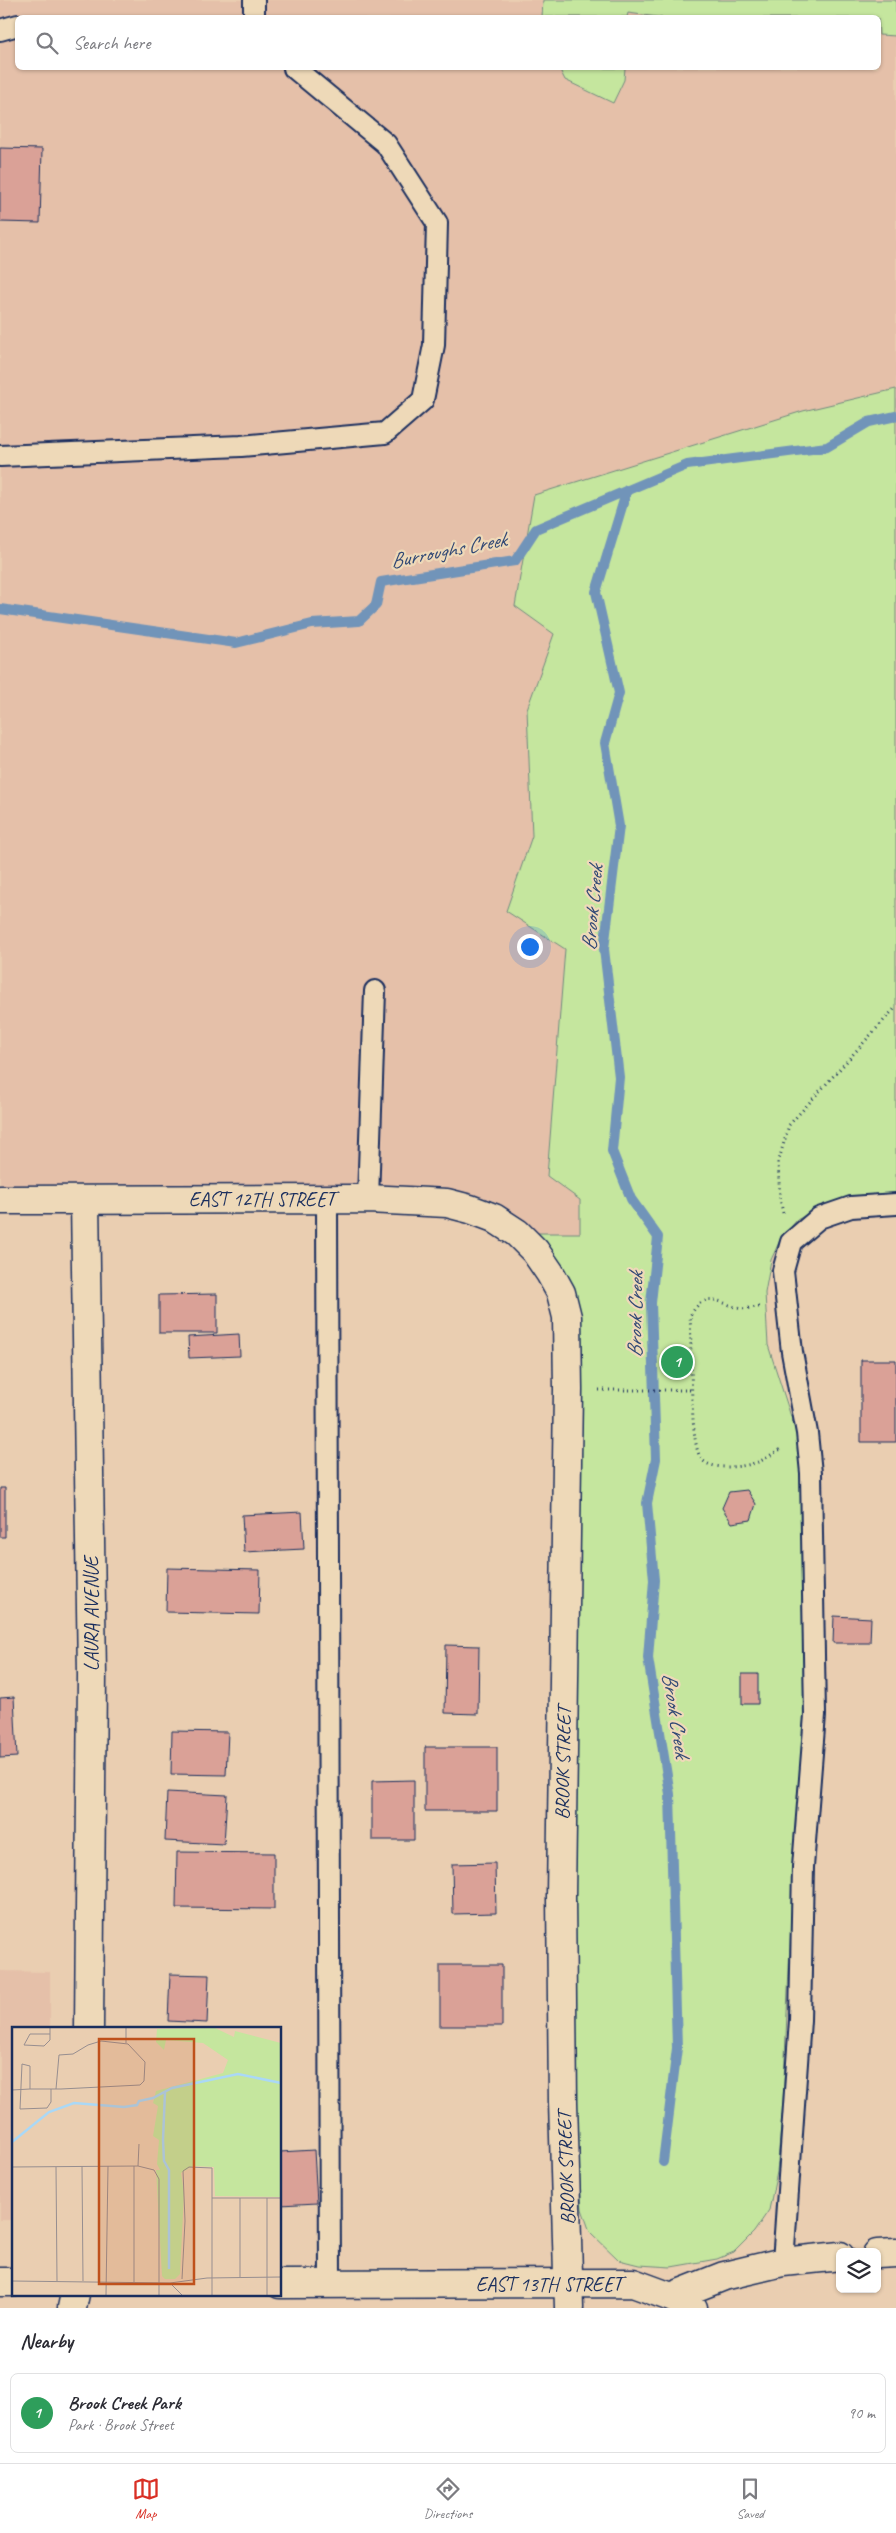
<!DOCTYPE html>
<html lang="en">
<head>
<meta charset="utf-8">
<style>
	:root { --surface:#fff; --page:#f2f2f3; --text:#2b2b33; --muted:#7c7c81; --line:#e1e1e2; --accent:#d93025 }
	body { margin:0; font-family:Caveat,sans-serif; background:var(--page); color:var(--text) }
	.controls { position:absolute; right:15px; bottom:15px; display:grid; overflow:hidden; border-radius:8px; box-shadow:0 1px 4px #0004 }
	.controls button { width:45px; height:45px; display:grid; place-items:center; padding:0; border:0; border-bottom:1px solid var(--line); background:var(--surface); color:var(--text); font:25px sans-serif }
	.you { position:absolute; left:529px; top:946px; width:18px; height:18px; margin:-12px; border:4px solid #fff; border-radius:50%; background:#1a73e8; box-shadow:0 0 0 8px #1a73e833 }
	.badge { display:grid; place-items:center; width:32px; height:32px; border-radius:50%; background:var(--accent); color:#fff; font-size:16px; font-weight:700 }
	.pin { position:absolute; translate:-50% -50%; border:2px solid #fff; box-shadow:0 1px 5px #0006 }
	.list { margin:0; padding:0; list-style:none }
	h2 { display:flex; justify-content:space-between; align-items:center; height:65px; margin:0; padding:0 20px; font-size:21px }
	h2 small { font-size:16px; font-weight:400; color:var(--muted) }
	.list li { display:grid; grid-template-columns:32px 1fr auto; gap:15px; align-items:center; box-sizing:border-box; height:80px; margin:0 10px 10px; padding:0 10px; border:1px solid var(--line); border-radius:8px }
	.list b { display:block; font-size:19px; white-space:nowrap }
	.list p { margin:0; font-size:16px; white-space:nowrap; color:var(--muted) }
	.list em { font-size:16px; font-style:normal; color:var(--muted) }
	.icon { flex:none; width:28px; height:28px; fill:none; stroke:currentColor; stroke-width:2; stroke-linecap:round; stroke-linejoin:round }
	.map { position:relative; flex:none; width:896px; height:2308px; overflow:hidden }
	.search { position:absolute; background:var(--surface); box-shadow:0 1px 4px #0004; left:15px; right:15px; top:15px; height:55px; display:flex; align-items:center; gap:12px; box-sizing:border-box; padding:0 18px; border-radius:8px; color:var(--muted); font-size:19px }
	.sheet { height:155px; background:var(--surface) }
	nav { display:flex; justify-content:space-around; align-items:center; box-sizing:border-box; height:70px; border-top:1px solid var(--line); background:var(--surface); font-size:14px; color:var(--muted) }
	nav a { display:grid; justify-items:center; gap:2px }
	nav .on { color:var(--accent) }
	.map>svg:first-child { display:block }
	.built { fill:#e5c0a9; fill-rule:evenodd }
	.green { fill:#c5e69e; stroke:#708a7e }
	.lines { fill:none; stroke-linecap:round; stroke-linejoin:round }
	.stream { stroke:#7194b9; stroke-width:10 }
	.building { fill:#daa197; stroke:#1b2f5e }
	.lane-casing { stroke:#1b2f5e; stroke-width:24 }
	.street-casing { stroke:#1b2f5e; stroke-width:31 }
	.path { stroke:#1b2f5e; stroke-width:3; stroke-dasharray:1 4; stroke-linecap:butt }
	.lane { stroke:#eed9b8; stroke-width:20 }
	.street { stroke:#eed9b8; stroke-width:28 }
	.labels { text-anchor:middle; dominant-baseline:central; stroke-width:4.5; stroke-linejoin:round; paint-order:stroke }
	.street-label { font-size:20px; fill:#1b2f5e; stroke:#eed9b8 }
	.water-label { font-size:21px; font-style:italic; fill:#304875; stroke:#eed9b8 }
	.inset-river { fill:none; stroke:#aad8f6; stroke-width:2.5 }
	.inset-road { fill:none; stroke:#978e90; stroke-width:1 }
	.view { fill:#bf511c; fill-opacity:0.15; stroke:#bf511c; stroke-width:2.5 }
	.inset-edge { fill:none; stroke:#1b2f5e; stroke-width:2.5 }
</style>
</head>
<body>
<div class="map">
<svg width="896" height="2308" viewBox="0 0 896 2308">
	<rect width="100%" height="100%" fill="#eaceb1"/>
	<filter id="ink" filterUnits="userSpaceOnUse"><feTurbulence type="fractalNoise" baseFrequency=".02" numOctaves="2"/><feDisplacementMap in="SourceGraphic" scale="10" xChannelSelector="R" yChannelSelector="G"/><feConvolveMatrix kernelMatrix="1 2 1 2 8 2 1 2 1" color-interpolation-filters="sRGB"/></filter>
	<g filter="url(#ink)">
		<path class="built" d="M 0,0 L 896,0 L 896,468 L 581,557 L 580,1233 L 537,1233 L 492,1200 L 446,1188 L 418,1186 L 0,1188 ZM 18,18 L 878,18 L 878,68 L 18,68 Z
			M 0,1971 L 50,1972 L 50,2028 L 14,2028 L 14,2220 L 0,2220 Z"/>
		<path class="green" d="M 543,0 L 896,0 L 896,36 L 879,35 L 878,18 L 665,18 L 628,13 L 627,17 L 542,17 Z
			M 559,68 L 625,68 L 624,80 L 613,103 L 565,80 Z
			M 896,389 L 896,1194 L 850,1197 L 819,1207 L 797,1220 L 780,1240 L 771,1260 L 765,1293 L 768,1345 L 803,1454 L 804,1714 L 794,1854 L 783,2103 L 777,2172 L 769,2210 L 754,2232 L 734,2252 L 717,2259 L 671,2267 L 639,2265 L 619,2260 L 590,2232 L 582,2209 L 577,2143 L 572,1818 L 580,1509 L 581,1324 L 573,1288 L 537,1233 L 580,1233 L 580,1200 L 547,1176 L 565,949 L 506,911 L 532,836 L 527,709 L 554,634 L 515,606 L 534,495 L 803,411 Z"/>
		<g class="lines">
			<path class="stream" d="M 627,490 L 596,592 L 619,693 L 605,743 L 619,826 L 604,949 L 619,1077 L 612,1151 L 631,1199 L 658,1237 L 651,1303 L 656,1459 L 647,1503 L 654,1580 L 648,1658 L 670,1794 L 677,2048 L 663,2162
				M 0,609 L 236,643 L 312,624 L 359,621 L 376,605 L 381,582 L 515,561 L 536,529 L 687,465 L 827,447 L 869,422 L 896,416"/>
		</g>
		<path class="building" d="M 0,148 L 42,149 L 40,223 L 0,222 Z
			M 217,1294 L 217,1333 L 159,1333 L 159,1295 Z
			M 239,1334 L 240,1356 L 189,1358 L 188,1337 Z
			M 861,1360 L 896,1360 L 896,1442 L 861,1442 Z
			M 0,1488 L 5,1488 L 5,1537 L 0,1537 Z
			M 747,1490 L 756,1504 L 751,1520 L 732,1523 L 722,1508 L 729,1492 Z
			M 302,1512 L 304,1549 L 244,1552 L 242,1515 Z
			M 167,1568 L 260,1570 L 259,1614 L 166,1612 Z
			M 834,1616 L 871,1618 L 870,1643 L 833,1643 Z
			M 446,1645 L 479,1646 L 478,1714 L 445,1713 Z
			M 742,1674 L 758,1674 L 758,1704 L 742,1704 Z
			M 14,1697 L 17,1757 L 0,1758 L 0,1698 Z
			M 172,1731 L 228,1732 L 226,1775 L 171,1774 Z
			M 425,1747 L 497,1747 L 497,1811 L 425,1811 Z
			M 414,1780 L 414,1840 L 372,1840 L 372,1781 Z
			M 167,1792 L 227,1795 L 224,1844 L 165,1841 Z
			M 177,1852 L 274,1853 L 274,1909 L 176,1908 Z
			M 495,1863 L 496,1913 L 453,1914 L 452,1864 Z
			M 440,1965 L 502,1965 L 502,2026 L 440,2026 Z
			M 170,1974 L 209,1975 L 207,2023 L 168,2021 Z
			M 314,2150 L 317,2203 L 280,2205 L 280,2152 Z"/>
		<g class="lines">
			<defs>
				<path id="lane" d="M 254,0 L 254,18
					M 0,30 L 18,25
					M 0,456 L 241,446 L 385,433 L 423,400 L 434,345 L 437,223 L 386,144 L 294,68
					M 327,1199 L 330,2284
					M 368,1199 L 375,991
					M 783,2262 L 800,2020 L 803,1867 L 815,1715 L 811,1473 L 807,1433 L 792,1352 L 783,1271 L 791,1242 L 819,1218 L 851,1207 L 896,1204"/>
				<path id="street" d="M 0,1200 L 368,1199 L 447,1203 L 470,1209 L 494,1218 L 517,1233 L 535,1251 L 550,1273 L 561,1293 L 567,1317 L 568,1390 L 561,1897 L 563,2102 L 569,2308
					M 85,1200 L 92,1675 L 89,2028
					M 877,2254 L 896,2253
					M 0,2282 L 14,2282
					M 280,2284 L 633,2283 L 671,2297 L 693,2308
					M 671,2297 L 724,2276 L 783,2262 L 840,2256
					M 72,2308 L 75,2294"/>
			</defs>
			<use href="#lane" class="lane-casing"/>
			<use href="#street" class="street-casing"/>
			<path class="path" d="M 783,1213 L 780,1199 L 778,1163 L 789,1125 L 896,1007
				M 759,1307 C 753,1307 744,1310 738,1308 C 716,1301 705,1290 690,1316 C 692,1344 689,1437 700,1457 C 708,1472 745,1467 758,1462 C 766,1459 773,1453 781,1449
				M 599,1390 L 693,1390"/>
			<use href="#lane" class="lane"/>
			<use href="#street" class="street"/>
		</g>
	</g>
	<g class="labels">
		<g class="street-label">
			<text x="262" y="1199">EAST 12TH STREET</text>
			<text transform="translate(91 1614) rotate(-90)">LAURA AVENUE</text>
			<text transform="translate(563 1763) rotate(-89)">BROOK STREET</text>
			<text transform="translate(566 2168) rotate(-92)">BROOK STREET</text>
			<text x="549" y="2284">EAST 13TH STREET</text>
		</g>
		<g class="water-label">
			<text transform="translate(448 550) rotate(-11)">Burroughs Creek</text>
			<text transform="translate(592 908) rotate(-85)">Brook Creek</text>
			<text transform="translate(635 1315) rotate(-89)">Brook Creek</text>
			<text transform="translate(676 1715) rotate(81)">Brook Creek</text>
		</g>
	</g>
	<g transform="translate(12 2027)">
		<rect width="269" height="269" fill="#eaceb1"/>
		<path d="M 203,1 L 222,10 L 223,4 L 269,16 L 269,170 L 203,169 L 202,140 L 181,139 L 169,146 L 172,166 L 168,247 L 163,252 L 153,252 L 150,249 L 144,143 L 148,143 L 145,137 L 147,113 L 141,109 L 146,79 L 141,76 L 144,64 L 211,46 L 216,33 L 191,16 L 154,13 L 152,23 L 144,15 L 145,2 Z" fill="#c5e69e"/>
		<path class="inset-river" d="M 153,65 L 151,113 L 152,134 L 157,143 L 157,242M 0,115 L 37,85 L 62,76 L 112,80 L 125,78 L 127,74 L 141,71 L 160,61 L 226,47 L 269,56"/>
		<path class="inset-road" d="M 114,0 L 114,16M 38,7 L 18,7 L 12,18 L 32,19 L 38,13 L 38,0M 18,62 L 18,39 L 10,37 L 8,82 L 35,81 L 39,75 L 39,62M 0,63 L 18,62 L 49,62 L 128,58 L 132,54 L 133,35 L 116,17 L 89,14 L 76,18 L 61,27 L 47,28 L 44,62M 70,139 L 71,254M 122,139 L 122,255M 126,139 L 127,117M 0,140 L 126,139 L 142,143 L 147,152 L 147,268M 44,140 L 45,254M 200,171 L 269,171M 228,250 L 228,171M 170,252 L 173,194 L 171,144 L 177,140 L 200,141 L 200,268M 0,254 L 158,256 L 195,251 L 269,250M 158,256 L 170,268M 94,268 L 96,139M 255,268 L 255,171"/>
		<path class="view" d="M 87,12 L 182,12 L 182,257 L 87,257 Z"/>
		<rect width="269" height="269" class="inset-edge"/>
	</g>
</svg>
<div class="controls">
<button><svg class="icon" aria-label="layers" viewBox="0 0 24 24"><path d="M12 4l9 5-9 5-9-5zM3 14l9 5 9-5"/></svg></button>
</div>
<div class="you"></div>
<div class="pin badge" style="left:677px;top:1362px;background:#2e9e5b">1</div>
<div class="search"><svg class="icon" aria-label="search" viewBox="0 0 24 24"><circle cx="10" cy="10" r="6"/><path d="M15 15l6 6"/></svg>Search here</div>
</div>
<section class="sheet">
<h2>Nearby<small></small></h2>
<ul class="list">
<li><span class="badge" style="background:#2e9e5b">1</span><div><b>Brook Creek Park</b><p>Park · Brook Street</p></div><em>90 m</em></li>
</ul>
</section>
<nav>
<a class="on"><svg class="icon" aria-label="map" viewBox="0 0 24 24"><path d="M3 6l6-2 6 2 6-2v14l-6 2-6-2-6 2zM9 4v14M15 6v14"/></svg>Map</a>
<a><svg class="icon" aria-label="directions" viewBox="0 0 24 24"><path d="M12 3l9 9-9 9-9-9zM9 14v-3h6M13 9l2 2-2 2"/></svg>Directions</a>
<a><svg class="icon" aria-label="saved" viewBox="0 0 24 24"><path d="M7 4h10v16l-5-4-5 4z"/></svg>Saved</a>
</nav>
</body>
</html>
